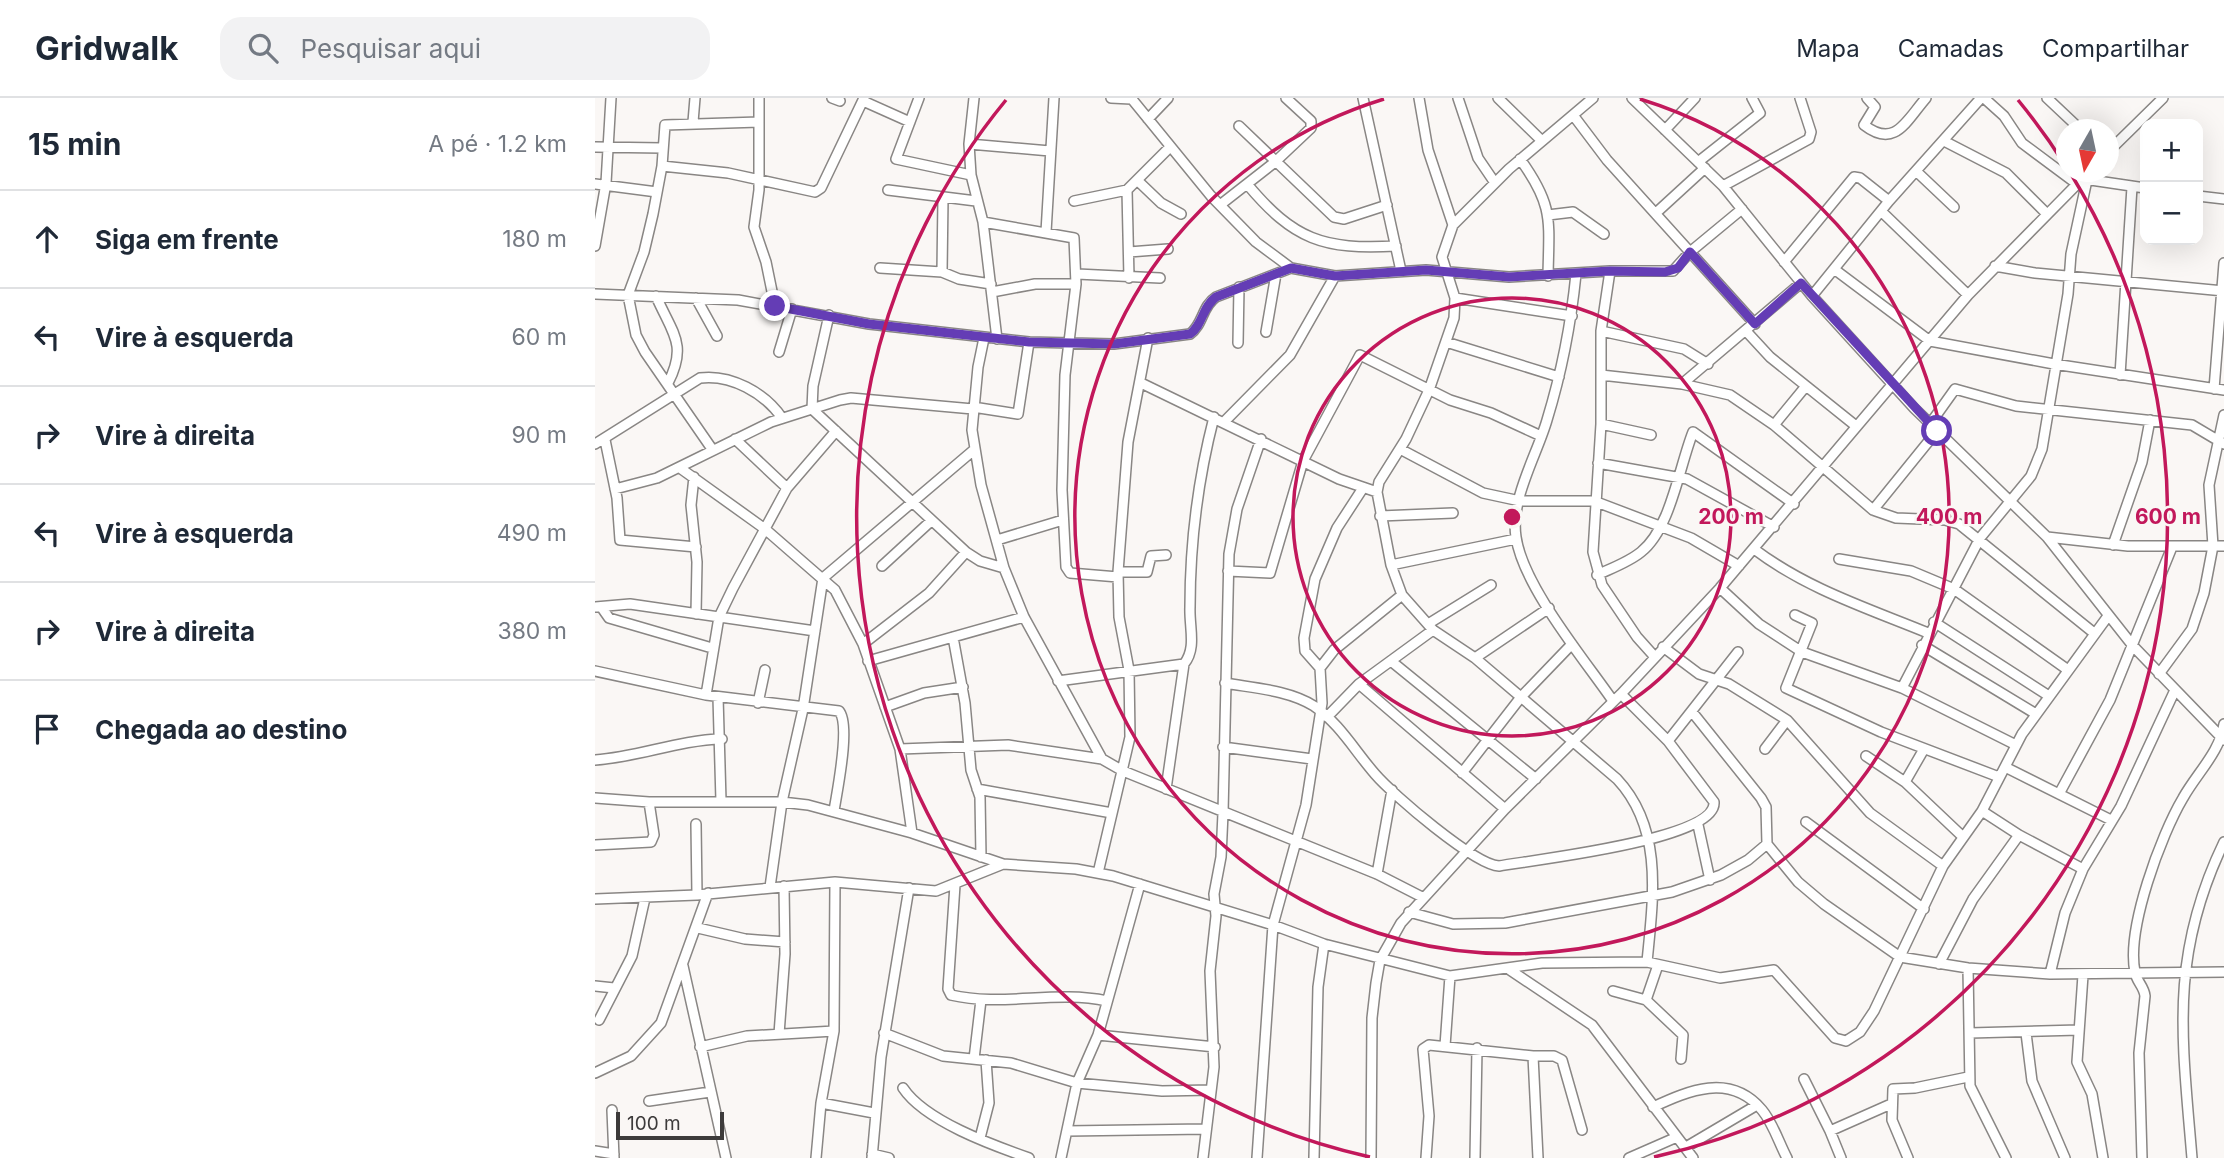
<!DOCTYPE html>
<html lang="pt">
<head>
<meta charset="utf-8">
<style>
	:root { --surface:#fff; --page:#f2f2f3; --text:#1f2937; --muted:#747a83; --line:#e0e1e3 }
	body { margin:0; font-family:Inter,sans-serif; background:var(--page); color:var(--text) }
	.controls { position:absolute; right:21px; top:21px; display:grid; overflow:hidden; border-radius:14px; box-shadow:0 7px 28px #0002 }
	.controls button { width:63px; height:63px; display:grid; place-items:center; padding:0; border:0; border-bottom:2px solid var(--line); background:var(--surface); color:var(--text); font:35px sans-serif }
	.compass { position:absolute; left:1461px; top:21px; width:63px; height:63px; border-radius:50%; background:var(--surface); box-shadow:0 7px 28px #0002; rotate:189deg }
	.scale { position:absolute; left:21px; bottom:18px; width:108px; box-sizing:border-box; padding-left:7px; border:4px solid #3d3b3b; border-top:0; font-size:19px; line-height:24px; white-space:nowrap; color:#3d3b3b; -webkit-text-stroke:5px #faf7f5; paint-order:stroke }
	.stop { position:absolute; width:21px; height:21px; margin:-16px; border:5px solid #643db5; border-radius:50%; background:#fff }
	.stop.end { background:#643db5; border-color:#fff; box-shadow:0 2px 7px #0008 }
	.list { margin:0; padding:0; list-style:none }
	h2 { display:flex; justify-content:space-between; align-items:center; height:91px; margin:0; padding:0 28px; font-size:30px }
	h2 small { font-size:23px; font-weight:400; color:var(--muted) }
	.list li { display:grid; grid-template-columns:46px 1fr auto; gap:21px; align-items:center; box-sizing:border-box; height:98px; padding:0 28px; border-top:2px solid var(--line) }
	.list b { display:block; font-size:26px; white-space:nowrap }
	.list em { font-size:23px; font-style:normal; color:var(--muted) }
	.icon { flex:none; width:38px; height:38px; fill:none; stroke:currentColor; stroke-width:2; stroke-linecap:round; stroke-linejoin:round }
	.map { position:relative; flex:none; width:1629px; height:1060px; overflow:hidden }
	header { display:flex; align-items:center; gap:42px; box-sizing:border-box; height:98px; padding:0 35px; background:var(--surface); border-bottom:2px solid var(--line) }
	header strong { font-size:33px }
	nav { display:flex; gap:38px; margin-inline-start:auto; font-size:24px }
	.search { width:490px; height:63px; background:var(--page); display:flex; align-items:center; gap:18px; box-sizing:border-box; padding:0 24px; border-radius:21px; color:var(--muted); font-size:26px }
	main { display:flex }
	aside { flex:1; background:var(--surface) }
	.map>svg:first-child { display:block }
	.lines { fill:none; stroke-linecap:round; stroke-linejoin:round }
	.minor-casing { stroke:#898684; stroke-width:12 }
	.minor { stroke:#fff; stroke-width:9 }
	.route { stroke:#643db5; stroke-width:9 }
	.ring { fill:none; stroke:#c2185b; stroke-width:3.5 }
	.centre { fill:#c2185b; stroke:#faf7f5; stroke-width:3.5 }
	.ring-label { font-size:21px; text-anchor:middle; font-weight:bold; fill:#c2185b; stroke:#faf7f5; stroke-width:5; stroke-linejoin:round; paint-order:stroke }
</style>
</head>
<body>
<header>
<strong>Gridwalk</strong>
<div class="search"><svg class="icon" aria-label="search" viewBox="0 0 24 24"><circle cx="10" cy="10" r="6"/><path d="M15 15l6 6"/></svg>Pesquisar aqui</div>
<nav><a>Mapa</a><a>Camadas</a><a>Compartilhar</a></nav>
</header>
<main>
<aside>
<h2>15 min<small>A pé · 1.2 km</small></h2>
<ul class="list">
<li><svg class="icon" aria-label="ahead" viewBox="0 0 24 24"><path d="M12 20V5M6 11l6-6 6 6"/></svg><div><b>Siga em frente</b></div><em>180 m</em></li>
<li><svg class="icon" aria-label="left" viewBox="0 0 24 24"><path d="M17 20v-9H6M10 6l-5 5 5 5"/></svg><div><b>Vire à esquerda</b></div><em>60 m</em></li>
<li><svg class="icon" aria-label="right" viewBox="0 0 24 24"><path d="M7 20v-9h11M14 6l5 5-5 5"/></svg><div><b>Vire à direita</b></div><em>90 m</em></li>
<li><svg class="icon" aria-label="left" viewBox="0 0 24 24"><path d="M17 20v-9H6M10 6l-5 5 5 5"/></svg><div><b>Vire à esquerda</b></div><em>490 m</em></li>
<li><svg class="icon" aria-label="right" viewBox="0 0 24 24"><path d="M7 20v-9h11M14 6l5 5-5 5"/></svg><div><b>Vire à direita</b></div><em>380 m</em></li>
<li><svg class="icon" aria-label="arrive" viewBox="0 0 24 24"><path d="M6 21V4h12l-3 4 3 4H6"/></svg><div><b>Chegada ao destino</b></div></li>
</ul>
</aside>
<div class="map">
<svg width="1629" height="1060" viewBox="0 0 1629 1060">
	<rect width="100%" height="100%" fill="#faf7f5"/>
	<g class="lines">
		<defs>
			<path id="minor" d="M 164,0 L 164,92 L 159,129 L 171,164 L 180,208
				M 237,0 L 245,3
				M 324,0 L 301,61 L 376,77
				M 379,0 L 374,46 L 376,77 L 388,124 L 402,241
				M 516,0 L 536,1
				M 536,0 L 616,98 L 661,144 L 696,170 L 740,178 L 831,172 L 914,179 L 1015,173 L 1078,173 L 1095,154 L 1147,111
				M 768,0 L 806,173
				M 824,0 L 833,52 L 858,127
				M 863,0 L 883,60 L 900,85
				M 903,0 L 946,42
				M 998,0 L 914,71 L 858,127 L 847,159 L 860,200 L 859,220 L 834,292 L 811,341 L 784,384 L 782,394 L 796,467 L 807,497 L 838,532 L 880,560 L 1022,681 C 1069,731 1058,801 1052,864
				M 1037,0 L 1128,88 L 1217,198 L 1319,310 L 1452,439 L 1538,548 L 1629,642
				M 1272,0 L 1280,9 L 1269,27 C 1300,51 1311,23 1331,0
				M 1389,0 L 1409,18 L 1427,45 L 1482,86
				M 1452,0 L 1486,32
				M 268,3 L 315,24
				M 978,17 L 1012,62 L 1160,226
				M 553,21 L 573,0
				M 98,24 L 100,0
				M 644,28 L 739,119 L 749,121 L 792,107
				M 1070,32 L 1100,0
				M 1349,43 L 1411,75 L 1451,115
				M 374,46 L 455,53
				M 0,49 L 67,50
				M 1514,53 L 1568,0
				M 925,61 C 959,108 954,122 953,178
				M 1103,64 L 1165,15 L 1157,0
				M 67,68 L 133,75 L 220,94 L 226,90 L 269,0
				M 1321,73 L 1359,109
				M 1489,81 L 1550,90
				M 543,83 L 566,105 L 586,116
				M 0,86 L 62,94
				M 652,86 C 699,142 728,152 801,148
				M 1128,88 L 1214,41 L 1216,34 L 1205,0
				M 293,92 L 381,103
				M 532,92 L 534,180
				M 1603,98 L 1629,101
				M 348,100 L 347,174 L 364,181 L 396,186
				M 479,103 L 532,92 L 575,49
				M 625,107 L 680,64 L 716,30 L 716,23 L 691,0
				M 1062,114 L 1110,70
				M 1287,114 L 1373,197
				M 953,117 L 978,114 L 1009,136
				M 388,124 L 479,140 L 481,186 L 470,277 L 467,392 L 471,469 L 475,475 L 523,479
				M 451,134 L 459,0
				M 0,148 L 11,85 L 16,0
				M 534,154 L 573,151
				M 1189,164 L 1259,79 L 1265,80 L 1294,103
				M 1400,168 L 1440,175 L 1629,193
				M 285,170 L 347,174
				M 1239,171 L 1335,243 L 1459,266 L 1629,292
				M 1015,173 L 1006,233 L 1006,326 L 998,454 L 1007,487 L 1042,539 L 1059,558
				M 482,176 L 565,180
				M 981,176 C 976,226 967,273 952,322 C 942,357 915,401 921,439 C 928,488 989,561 1018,603
				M 397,194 L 440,186 L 481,186
				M 0,196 L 143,202 L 274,226 L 434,244 L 519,246 L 595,236 C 608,227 607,208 621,199 L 696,170
				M 61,198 C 77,235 93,246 73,285
				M 1217,198 L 1294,103 L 1386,0
				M 101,200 L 122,238
				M 860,200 L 977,218
				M 234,217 L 218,288 L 217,311 L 371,454 L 385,463 L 409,470
				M 1006,233 L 1089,251 L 1113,266
				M 1151,233 L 1175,259 L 1261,328
				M 671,234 L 681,176
				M 389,240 L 383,269 L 377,332 L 386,387 L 409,470 L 429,519 L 507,661 L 528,673 L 782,776 L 827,799
				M 851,244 L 964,279
				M 643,245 L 644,189
				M 184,254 L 197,211
				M 1006,277 L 1087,286 L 1135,297 L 1179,327 L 1278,412 L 1301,420 L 1350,422 L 1364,426 L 1499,535
				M 1525,277 L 1537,89
				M 546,285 L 744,381 L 782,394
				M 1087,286 L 1206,185
				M 1619,291 L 1629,165
				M 378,309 L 423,316 L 434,244
				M 630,323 L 695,257 L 740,178
				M 1006,326 L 1056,337
				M 1335,326 L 1360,291 L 1421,308 L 1597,327 L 1629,346
				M 1179,327 L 1211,288
				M 140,341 L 192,390
				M 10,342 L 22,400 L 25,442 L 101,449
				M 0,346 L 105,280 C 136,276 170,295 187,320
				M 117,351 L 50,254 L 41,237 L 33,197 L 49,154 L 58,116 L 67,68 L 70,27 L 164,24
				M 805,351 L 888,395 L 925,403 L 999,403 L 1096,440 L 1144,468
				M 1003,365 L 1092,381 L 1179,429
				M 85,370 L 170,431 L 240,492 L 268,546 L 305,651 L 317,735
				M 99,379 L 96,407 L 102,464 L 101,516
				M 20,391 L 62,380 L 176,324 L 245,302 L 256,300 L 378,311
				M 1278,412 L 1342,333
				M 785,418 L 858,415
				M 1452,439 L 1533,448 L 1629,448
				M 402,442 L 468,422
				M 1518,447 L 1547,364 L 1555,322
				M 1159,451 C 1212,491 1272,510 1333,535
				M 1244,461 L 1316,473 L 1359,491 L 1473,572
				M 796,467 L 921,441
				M 287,468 L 336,423
				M 633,473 L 675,475 L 708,363 L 765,257 L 855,302 L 896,315 L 946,338
				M 523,474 L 552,474 L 556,458 L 571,457
				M 1002,477 C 1017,470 1034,464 1046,454 C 1076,430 1084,369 1098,334 L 1199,406
				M 1125,490 L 1164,526 L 1207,554 L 1307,590 L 1421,647
				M 0,509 L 35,506 L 220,533
				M 7,510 L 14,520 L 117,550
				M 1200,517 L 1217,525 L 1191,590 L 1286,634 L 1404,679
				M 1339,524 L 1454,598
				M 833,526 L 896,487
				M 358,539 L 370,605 L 376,672 L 385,699 L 386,759
				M 268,546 L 334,495 L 371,454
				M 1327,547 L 1441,616
				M 1068,549 L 1104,576 L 1134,586 L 1192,622 L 1275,715 L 1348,768
				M 880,560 L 954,510
				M 273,563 L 429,519
				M 796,563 L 941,681
				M 725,570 L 710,553 L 709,540 L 720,481 L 742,430 L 768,390
				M 0,573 L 111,597 L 244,613 C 256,627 242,693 239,713
				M 1564,576 L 1597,531 L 1609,495 L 1618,448 L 1614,387 L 1629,317
				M 463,583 L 589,566
				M 630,585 C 658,590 694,592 719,608 C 744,625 760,653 780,676 C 798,697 880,767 904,768 C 937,762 1122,742 1119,704 L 1073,643 L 1026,596
				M 764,586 L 910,711
				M 1307,590 L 1385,440 L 1436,378 L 1447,351 L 1473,196 L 1476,156 L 1492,82
				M 111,597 L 124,519 L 138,490 L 192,390 L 241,333
				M 123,599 L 126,703
				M 163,605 L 170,572
				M 290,609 L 329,595 L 368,589
				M 1098,615 L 1166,700 L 1171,709 L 1172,746 L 1203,784 L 1229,806 L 1305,859 L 1373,870 L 1455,876 L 1629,874
				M 732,619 L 764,586 L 838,532
				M 1073,643 L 1143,554
				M 628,649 L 717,661
				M 305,651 L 413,647 L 507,661
				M 1170,651 L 1192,622
				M 1271,658 L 1310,684 L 1367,738
				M 0,662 C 44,659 83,642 127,641
				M 1410,669 L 1516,722
				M 867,675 L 926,599 L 977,546
				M 1310,684 L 1329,651
				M 382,691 L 517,715
				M 571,691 L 589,566 C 602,550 594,529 595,509 C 595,444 603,381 619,319
				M 1464,696 L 1515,602 L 1577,449
				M 0,700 L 54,704 L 187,704 L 213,707 L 317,735 L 408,766 L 481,771 L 518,778 L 678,827 L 729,846 L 855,878 L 947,865 L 1052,864 L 1125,880 L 1179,872 L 1240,940 L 1251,943 L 1265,934 L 1279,913 L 1348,768 L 1387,713 L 1427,636 L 1513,518
				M 1387,713 L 1424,737 L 1488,771
				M 1211,724 L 1329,811
				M 101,726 L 102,797
				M 1103,727 L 1115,782
				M 0,747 L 56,744 L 59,737 L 54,704
				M 503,775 L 535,639 L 534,572 L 524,519 L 523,474 L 533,344 L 553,240
				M 782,776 L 797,692
				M 360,787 L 353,891 L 356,897 C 407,909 460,892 512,903
				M 175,789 L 187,704 L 208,611 L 228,480 L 380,351
				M 0,801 L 102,797 L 240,784 L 341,793 L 408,766
				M 814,814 L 858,826 L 910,825 L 1077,794 L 1126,777 L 1153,762 L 1172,746
				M 103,830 L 150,841 L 190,844
				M 1344,866 L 1378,801 L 1424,737
				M 1063,867 L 1051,902 L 1088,937 L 1086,961
				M 88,868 L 131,1060
				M 1373,870 L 1375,988 L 1411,1060
				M 915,872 L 997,927 L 1098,1060
				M 1455,876 L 1470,815 L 1488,771 L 1526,708 L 1580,592
				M 1488,877 L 1482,964 L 1497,996 L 1508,1060
				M 0,888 L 19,890
				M 1018,893 L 1051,902
				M 4,922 L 37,858 L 50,800
				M 289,935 L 348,958 L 416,965 L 482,985 L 567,993 L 616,992
				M 1375,935 L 1484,932
				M 1431,935 L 1437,983 L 1470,1060
				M 184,936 L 190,856 L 189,788
				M 503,937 L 620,949
				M 850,948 L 855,878
				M 105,949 L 152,938 L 239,933
				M 938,958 L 959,958 L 967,962 L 987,1032
				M 379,961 L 386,902
				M 0,975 L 36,958 L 66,925 L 113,795
				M 1209,981 L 1235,1033
				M 308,990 C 330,1023 397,1047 434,1060
				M 54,1003 L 115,994
				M 226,1005 L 279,1015
				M 1058,1009 C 1093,993 1135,974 1167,1012 C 1178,1025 1184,1045 1192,1060
				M 17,1012 L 19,1060
				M 472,1033 L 610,1031
				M 385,1040 L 394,1005 L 391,962
				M 1091,1049 L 1162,1007
				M 0,1053 L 19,1056
				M 277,1056 L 294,1060
				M 221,1060 L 226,1005 L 239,933 L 240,784
				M 277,1060 L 286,959 L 314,790
				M 466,1060 L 482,985 L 503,937 L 545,786
				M 608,1060 L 619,969 L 615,873 L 621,818 L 619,796 L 626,759 L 628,715 L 634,456 L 642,411 L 666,341
				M 662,1060 L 678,827 L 711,707 L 727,605 L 725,570 L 739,552 L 807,497
				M 719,1060 L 723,889 L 729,846
				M 776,1060 L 777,920 L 781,885 L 785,862 L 806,825 L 910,711 L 1026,596 L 1125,490 L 1373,197 L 1494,74
				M 831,1060 L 834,1018 L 828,951 L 834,947 L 938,958 L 943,1060
				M 880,1060 L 882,950
				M 1034,1060 L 1082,1039
				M 1246,1060 L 1235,1033 L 1296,1006
				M 1313,1060 L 1297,1022 L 1298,991 L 1320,990 L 1373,979
				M 1547,1060 L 1544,955 L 1550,898 C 1549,888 1541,883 1540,874 C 1531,831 1566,737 1588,700 C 1602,675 1625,654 1629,626
				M 1597,1060 C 1587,939 1574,858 1629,744"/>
		</defs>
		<use href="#minor" class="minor-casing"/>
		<use href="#minor" class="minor"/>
	</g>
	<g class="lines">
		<path class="route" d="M 180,208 L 274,226 L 434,244 L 519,246 L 595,236 C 608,227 607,209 621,199 L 696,170 L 740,178 L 831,172 L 914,179 L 1015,173 L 1070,174 L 1083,170 L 1095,154 L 1160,226 L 1206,185 L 1342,333"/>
	</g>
	<g class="ring">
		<circle cx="917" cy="419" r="219"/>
		<path d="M1045 1A437 437 0 1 1 789 1"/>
		<path d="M775 1059A656 656 0 0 1 411 2M1423 2A656 656 0 0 1 1470 67M1476 76A656 656 0 0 1 1059 1059"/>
	</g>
	<circle cx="917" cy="419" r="10" class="centre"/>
	<g class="ring-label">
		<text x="1136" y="426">200 m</text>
		<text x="1354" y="426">400 m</text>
		<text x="1573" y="426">600 m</text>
	</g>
</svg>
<div class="controls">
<button>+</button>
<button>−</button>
</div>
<svg class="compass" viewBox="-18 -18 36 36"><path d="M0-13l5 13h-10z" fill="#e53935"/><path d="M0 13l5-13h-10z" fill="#747a83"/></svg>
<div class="scale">100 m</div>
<div class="stop" style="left:1342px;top:333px"></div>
<div class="stop end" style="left:180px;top:208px"></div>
</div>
</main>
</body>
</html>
